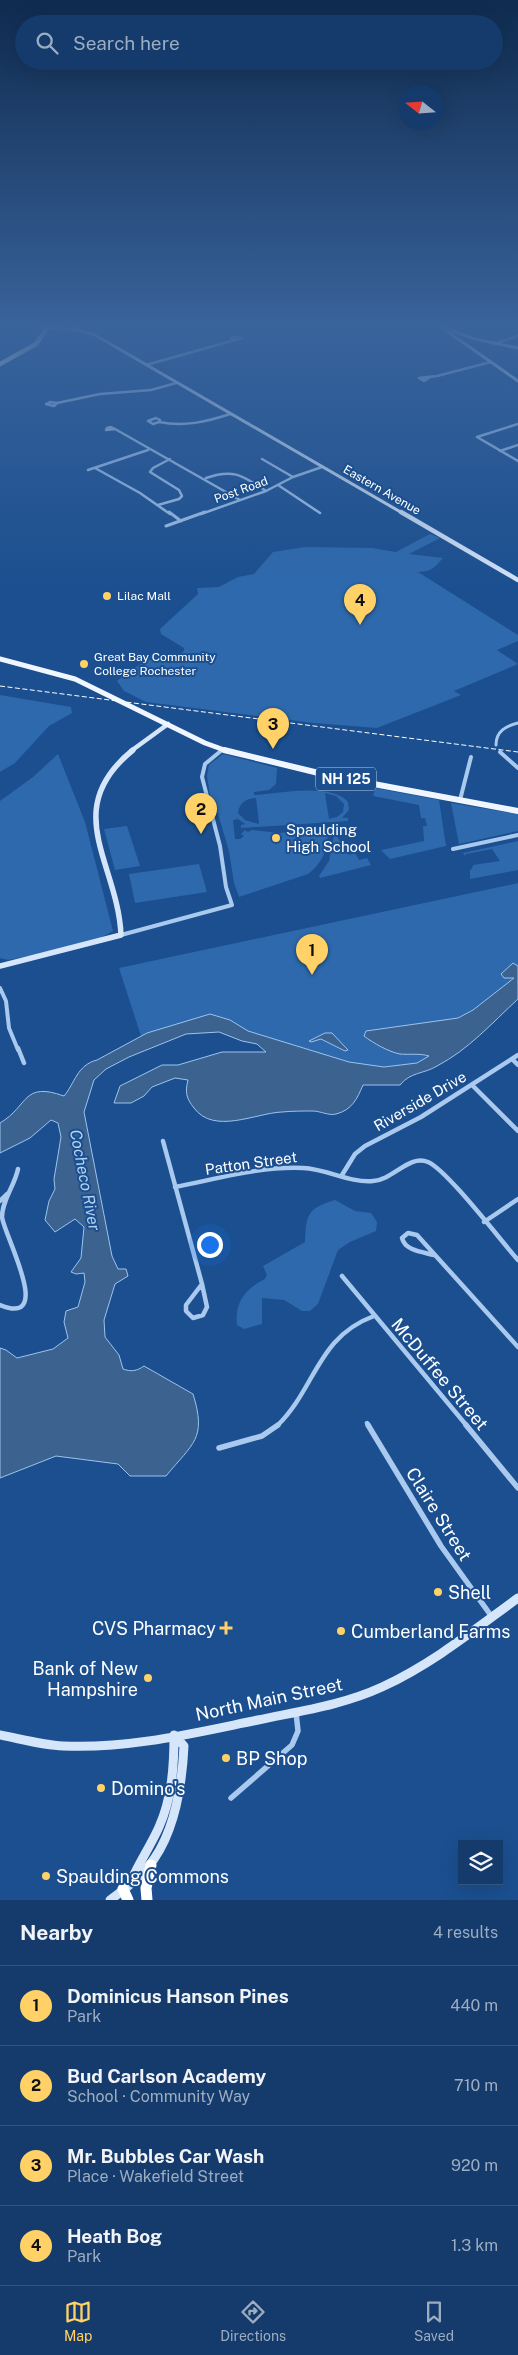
<!DOCTYPE html>
<html lang="en">
<head>
<meta charset="utf-8">
<style>
	:root { --surface:#143b6b; --page:#214673; --text:#f1f3f6; --muted:#9dadc1; --line:#33557e; --accent:#ffd166 }
	body { margin:0; font-family:"Public Sans",sans-serif; background:var(--page); color:var(--text) }
	.controls { position:absolute; right:15px; bottom:15px; display:grid; overflow:hidden; border-radius:0px; box-shadow:0 5px 20px #0002 }
	.controls button { width:45px; height:45px; display:grid; place-items:center; padding:0; border:0; border-bottom:1px solid var(--line); background:var(--surface); color:var(--text); font:25px sans-serif }
	.compass { position:absolute; left:398px; top:85px; width:45px; height:45px; border-radius:50%; background:var(--surface); box-shadow:0 5px 20px #0002; rotate:287deg }
	.you { position:absolute; left:209px; top:1244px; width:18px; height:18px; margin:-12px; border:4px solid #fff; border-radius:50%; background:#1a73e8; box-shadow:0 0 0 8px #1a73e833 }
	.badge { display:grid; place-items:center; width:32px; height:32px; border-radius:50%; background:var(--accent); color:#111; font-size:16px; font-weight:700 }
	.pin { position:absolute; translate:-50% -41px; filter:drop-shadow(0 1px 2px #0008) }
	.pin::after { content:''; position:absolute; top:26px; width:18px; height:15px; background:inherit; clip-path:polygon(0 0,100% 0,50% 100%) }
	.list { margin:0; padding:0; list-style:none }
	h2 { display:flex; justify-content:space-between; align-items:center; height:65px; margin:0; padding:0 20px; font-size:21px }
	h2 small { font-size:16px; font-weight:400; color:var(--muted) }
	.list li { display:grid; grid-template-columns:32px 1fr auto; gap:15px; align-items:center; box-sizing:border-box; height:80px; padding:0 20px; border-top:1px solid var(--line) }
	.list b { display:block; font-size:19px; white-space:nowrap }
	.list p { margin:0; font-size:16px; white-space:nowrap; color:var(--muted) }
	.list em { font-size:16px; font-style:normal; color:var(--muted) }
	.icon { flex:none; width:28px; height:28px; fill:none; stroke:currentColor; stroke-width:2; stroke-linecap:round; stroke-linejoin:round }
	.map { position:relative; flex:none; width:518px; height:1900px; overflow:hidden }
	.search { position:absolute; background:var(--surface); box-shadow:0 5px 20px #0002; left:15px; right:15px; top:15px; height:55px; display:flex; align-items:center; gap:12px; box-sizing:border-box; padding:0 18px; border-radius:28px; color:var(--muted); font-size:19px }
	.sheet { height:385px; background:var(--surface) }
	nav { display:flex; justify-content:space-around; align-items:center; box-sizing:border-box; height:70px; border-top:1px solid var(--line); background:var(--surface); font-size:14px; color:var(--muted) }
	nav a { display:grid; justify-items:center; gap:2px }
	nav .on { color:var(--accent) }
	.map>svg:first-child { display:block }
	.green { fill:#2e69ad; fill-rule:evenodd }
	.water { fill:#3c6290; stroke:#9cc4f0 }
	.lines { fill:none; stroke-linecap:round; stroke-linejoin:round }
	.street-far4 { stroke:#a9c9ee; stroke-width:2.5 }
	.street-far3 { stroke:#a9c9ee; stroke-width:3 }
	.street-far2 { stroke:#a9c9ee; stroke-width:4 }
	.street-far1 { stroke:#a9c9ee; stroke-width:4.5 }
	.street { stroke:#a9c9ee; stroke-width:5.5 }
	.secondary-far3 { stroke:#d6e6fa; stroke-width:3 }
	.secondary-far2 { stroke:#d6e6fa; stroke-width:4.5 }
	.secondary-far1 { stroke:#d6e6fa; stroke-width:5.5 }
	.secondary { stroke:#d6e6fa; stroke-width:9 }
	.primary-far1 { stroke:#f0f6ff; stroke-width:5 }
	.primary { stroke:#f0f6ff; stroke-width:6 }
	.highway-far1 { stroke:#fff; stroke-width:4.5 }
	.highway { stroke:#fff; stroke-width:11 }
	.rail { stroke:#fff; stroke-width:1; stroke-dasharray:5 2.5; stroke-linecap:butt }
	.poi-dot { fill:#ffd166; stroke:#1b4f8f; stroke-width:2 }
	.labels { text-anchor:middle; dominant-baseline:central; stroke-width:4; stroke-linejoin:round; paint-order:stroke }
	.far-street-label { font-size:12px; fill:#fff; stroke:#1b4f8f }
	.far-poi-label { font-size:12px; fill:#fff; stroke:#1b4f8f; text-anchor:start }
	.shield { fill:#1b4f8f; stroke:#bbcadd; stroke-width:1 }
	.shield-label { font-size:14px; font-weight:bold; fill:#fff }
	.poi-label { font-size:15px; fill:#fff; stroke:#1b4f8f; text-anchor:start }
	.street-label { font-size:15px; fill:#fff; stroke:#1b4f8f }
	.water-label { font-size:16px; font-style:italic; fill:#b5d3f5; stroke:#1b4f8f }
	.near-street-label { font-size:18px; fill:#fff; stroke:#1b4f8f }
	.near-poi-label { font-size:18px; fill:#fff; stroke:#1b4f8f; text-anchor:start }
</style>
</head>
<body>
<div class="map">
<svg width="518" height="1900" viewBox="0 0 518 1900">
	<rect width="100%" height="100%" fill="#1b4f8f"/>
	<path class="green" d="M 430,534 L 440,538 L 409,554 L 443,558 C 433,569 432,571 418,572 L 518,635 L 518,641 L 497,650 L 518,664 L 454,691 L 461,695 L 377,728 L 314,723 L 146,702 L 124,691 L 117,681 C 129,671 141,662 157,657 C 166,655 177,657 184,651 L 184,648 L 161,634 L 160,629 L 198,594 L 197,588 L 219,587 L 238,577 L 254,574 L 273,552 L 305,547 L 372,548 L 396,552 Z
		M 0,695 L 71,707 L 72,713 L 49,726 L 15,763 L 0,772 Z
		M 58,754 L 85,822 L 113,931 C 83,949 42,953 8,960 L 0,958 L 0,801 L 33,777 Z
		M 223,754 L 277,768 L 276,784 L 269,790 L 254,792 L 254,795 C 278,794 332,782 348,802 L 349,810 L 342,818 L 348,818 L 348,821 L 241,828 L 241,825 L 245,824 L 238,819 L 233,820 L 235,839 L 240,839 L 244,836 L 241,834 L 245,830 L 248,832 L 252,830 L 279,833 L 327,829 C 330,846 322,864 308,874 L 239,897 L 234,883 L 229,851 L 215,804 L 211,802 L 207,776 L 209,765 ZM 325,793 L 336,796 L 344,804 L 343,812 L 337,817 L 329,819 ZM 256,798 L 259,823 L 259,824 L 245,820 L 238,813 C 239,803 247,798 256,798 Z
		M 359,785 L 439,800 L 446,846 L 390,859 L 381,850 L 424,841 L 423,826 L 427,826 L 425,818 L 421,818 L 419,805 L 373,796 L 375,789 Z
		M 451,803 L 518,814 L 518,831 L 459,844 Z
		M 127,826 L 140,866 L 115,870 L 104,829 Z
		M 334,835 L 336,835 L 349,855 L 355,853 L 359,860 L 367,858 L 371,865 L 320,878 L 319,876 L 329,861 Z
		M 518,841 L 518,870 L 470,879 L 470,870 L 472,869 L 473,865 L 500,861 L 492,849 L 466,854 L 465,856 L 463,853 Z
		M 199,864 L 207,892 L 135,903 L 129,874 Z
		M 518,883 L 518,966 L 515,977 L 473,1010 L 458,1018 L 428,1024 L 411,1024 L 371,1042 L 399,1054 L 417,1053 L 429,1056 L 417,1063 L 384,1067 L 349,1062 L 248,1031 L 230,1020 L 210,1014 L 141,1036 L 119,968 Z
		M 335,1200 L 355,1211 L 371,1213 L 377,1222 L 376,1231 L 350,1242 L 338,1250 L 318,1304 L 310,1311 L 302,1311 L 284,1300 L 262,1298 L 262,1324 L 244,1329 L 237,1325 C 234,1303 246,1288 265,1279 L 267,1275 L 263,1266 L 305,1242 C 306,1214 308,1208 335,1200 Z"/>
	<path class="water" d="M 513,963 L 518,966 L 518,999 C 492,1023 468,1050 437,1066 C 424,1074 410,1072 400,1085 L 363,1085 C 357,1099 352,1110 336,1114 C 329,1116 320,1111 313,1111 C 303,1111 292,1111 282,1112 C 256,1113 214,1135 194,1108 C 186,1098 185,1092 188,1080 L 175,1078 L 152,1087 L 144,1096 L 131,1103 L 114,1103 L 120,1086 L 162,1065 L 178,1065 L 222,1052 L 266,1052 L 257,1044 L 242,1041 L 219,1032 L 186,1034 L 129,1057 L 106,1069 L 94,1080 L 84,1112 L 112,1256 L 118,1269 L 126,1269 L 128,1276 L 115,1284 L 104,1320 L 105,1337 L 119,1355 L 123,1369 C 131,1372 137,1371 144,1366 L 193,1394 C 207,1439 193,1443 166,1476 L 130,1476 L 118,1464 L 56,1456 L 0,1478 L 0,1348 L 6,1350 L 17,1358 L 53,1349 L 68,1338 L 64,1322 L 66,1311 L 78,1307 L 85,1282 L 84,1273 L 76,1274 L 71,1272 L 81,1258 L 84,1227 L 75,1219 L 55,1232 L 45,1220 L 49,1201 L 55,1189 L 54,1179 L 61,1137 L 58,1123 L 51,1120 L 30,1138 L 0,1153 L 0,1123 C 29,1106 22,1081 64,1096 C 75,1083 77,1065 97,1060 L 147,1033 L 210,1014 L 230,1020 L 248,1031 L 349,1062 L 384,1067 L 417,1063 L 429,1056 C 419,1053 410,1055 400,1054 C 389,1052 373,1043 364,1036 L 366,1031 L 458,1018 L 473,1010 L 514,978 L 504,978 L 501,974 Z
		M 325,1033 L 332,1033 L 348,1050 L 345,1051 L 321,1039 L 311,1042 L 309,1041 Z"/>
	<g class="lines">
		<path class="street-far4" d="M 215,325 L 224,325
			M 73,329 L 80,325
			M 494,344 L 518,336
			M 146,365 L 242,338 L 233,337 L 231,339 L 233,340
			M 429,378 L 424,381 L 419,378 L 437,376 L 491,362
			M 50,402 L 57,403 L 54,406 L 46,404 Z
			M 57,403 L 100,394 L 151,390 L 176,383
			M 156,418 L 160,420 L 159,422 L 153,424 L 148,421 Z
			M 159,422 C 184,427 206,422 230,414
			M 518,424 L 477,437 L 518,461
			M 111,427 L 115,429 L 106,430 L 107,428 Z
			M 115,429 L 240,500
			M 500,451 L 518,445
			M 262,459 L 293,477
			M 95,468 L 140,493 L 170,514
			M 88,470 L 148,450
			M 206,478 C 234,468 243,476 266,491
			M 278,485 L 320,513
			M 158,505 L 179,499 L 182,496 L 179,490 L 150,472 L 153,468 L 170,459
			M 201,514 L 266,491 L 293,477 L 322,467"/>
		<path class="street-far3" d="M 169,512 L 181,521
			M 166,526 L 205,512
			M 496,745 C 496,731 506,726 518,723"/>
		<path class="street-far2" d="M 500,752 L 518,768
			M 460,800 L 471,757
			M 453,849 L 518,835
			M 121,935 L 232,905 L 226,887 L 220,846 L 202,777 L 205,764 L 222,750
			M 0,988 L 6,1001 L 9,1028 L 18,1050"/>
		<path class="street-far1" d="M 18,1048 L 24,1063
			M 512,1059 L 518,1065
			M 472,1085 L 518,1131
			M 163,1141 L 202,1284
			M 342,1175 L 355,1154 L 365,1146 L 421,1117 L 518,1055
			M 175,1187 C 217,1179 260,1166 303,1168 C 327,1169 349,1183 373,1181 C 393,1180 409,1154 428,1162 C 447,1170 501,1241 518,1260
			M 0,1201 L 7,1194
			M 484,1222 L 518,1199
			M 434,1255 C 423,1252 405,1251 402,1238 L 408,1233 L 417,1235 L 518,1347
			M 342,1276 L 467,1426
			M 202,1284 L 207,1307 L 203,1315 L 193,1318 L 186,1311 L 186,1305 Z
			M 0,1305 C 56,1328 3,1233 2,1217 C 2,1200 15,1185 18,1169
			M 367,1423 L 369,1426
			M 277,1426 C 316,1388 317,1337 374,1316"/>
		<path class="street" d="M 368,1425 L 441,1546 L 492,1617
			M 466,1425 L 518,1488
			M 219,1448 L 262,1436 L 278,1425
			M 231,1798 L 292,1745 L 298,1731 L 296,1712"/>
		<path class="secondary-far3" d="M 438,325 L 518,381
			M 48,328 L 78,330 L 95,335 L 404,514
			M 450,330 L 475,339 L 518,348"/>
		<path class="secondary-far2" d="M 401,512 L 518,580
			M 131,751 L 168,724"/>
		<path class="secondary-far1" d="M 0,966 L 121,935 C 118,863 59,810 133,750"/>
		<path class="secondary" d="M 0,1735 C 21,1739 42,1745 63,1746 C 129,1749 194,1733 258,1720 C 300,1711 343,1705 382,1687 C 432,1664 474,1630 518,1598
			M 132,1879 C 140,1861 151,1845 159,1827 C 172,1798 174,1766 174,1735
			M 110,1900 C 123,1890 138,1880 148,1867 C 175,1835 182,1786 184,1746 L 174,1735"/>
		<path class="primary-far1" d="M 0,659 L 75,679 L 205,743 L 227,751"/>
		<path class="primary" d="M 224,750 L 331,776 L 518,811"/>
		<path class="highway-far1" d="M 0,364 L 36,344 L 49,325"/>
		<path class="highway" d="M 123,1889 L 128,1900
			M 147,1900 L 146,1888 L 151,1865"/>
		<path class="rail" d="M 0,686 L 518,752"/>
	</g>
	<linearGradient id="sky" x2="0" y2="1"><stop stop-color="#0f2b4f"/><stop offset="0.55" stop-color="#39639b"/><stop offset="1" stop-color="#39639b" stop-opacity="0"/></linearGradient>
	<rect width="518" height="591" fill="url(#sky)"/>
	<g class="poi-dot">
		<circle cx="107" cy="596" r="5"/>
		<circle cx="84" cy="664" r="5"/>
		<circle cx="276" cy="838" r="5"/>
		<circle cx="438" cy="1592" r="5"/>
		<path d="M223.5 1620.5h5v5h5v5h-5v5h-5v-5h-5v-5h5z"/>
		<circle cx="341" cy="1631" r="5"/>
		<circle cx="148" cy="1678" r="5"/>
		<circle cx="226" cy="1758" r="5"/>
		<circle cx="101" cy="1788" r="5"/>
		<circle cx="46" cy="1876" r="5"/>
	</g>
	<g class="labels">
		<g class="far-street-label">
			<text transform="translate(241 490) rotate(-20)">Post Road</text>
			<text transform="translate(382 490) rotate(30)">Eastern Avenue</text>
		</g>
		<g class="far-poi-label">
			<text x="117" y="596">Lilac Mall</text>
			<text x="94" y="657">Great Bay Community<tspan x="94" dy="14">College Rochester</tspan></text>
		</g>
		<rect class="shield" x="316" y="767.5" width="60" height="23" rx="4"/>
		<g class="shield-label">
			<text x="346" y="779">NH 125</text>
		</g>
		<g class="poi-label">
			<text x="286" y="829">Spaulding<tspan x="286" dy="17">High School</tspan></text>
		</g>
		<g class="street-label">
			<text transform="translate(420 1101) rotate(-30)">Riverside Drive</text>
			<text transform="translate(251 1163) rotate(-8)">Patton Street</text>
		</g>
		<g class="water-label">
			<text transform="translate(85 1180) rotate(79)">Cocheco River</text>
		</g>
		<g class="near-street-label">
			<text transform="translate(440 1374) rotate(50)">McDuffee Street</text>
			<text transform="translate(439 1514) rotate(58)">Claire Street</text>
			<text transform="translate(269 1699) rotate(-12)">North Main Street</text>
		</g>
		<g class="near-poi-label">
			<text x="448" y="1592">Shell</text>
			<text x="216" y="1628" text-anchor="end">CVS Pharmacy</text>
			<text x="351" y="1631">Cumberland Farms</text>
			<text x="138" y="1668" text-anchor="end">Bank of New<tspan x="138" dy="21">Hampshire</tspan></text>
			<text x="236" y="1758">BP Shop</text>
			<text x="111" y="1788">Domino's</text>
			<text x="56" y="1876">Spaulding Commons</text>
		</g>
	</g>
</svg>
<div class="controls">
<button><svg class="icon" aria-label="layers" viewBox="0 0 24 24"><path d="M12 4l9 5-9 5-9-5zM3 14l9 5 9-5"/></svg></button>
</div>
<svg class="compass" viewBox="-18 -18 36 36"><path d="M0-13l5 13h-10z" fill="#e53935"/><path d="M0 13l5-13h-10z" fill="#9dadc1"/></svg>
<div class="you"></div>
<div class="pin badge" style="left:312px;top:975px">1</div>
<div class="pin badge" style="left:201px;top:834px">2</div>
<div class="pin badge" style="left:273px;top:749px">3</div>
<div class="pin badge" style="left:360px;top:625px">4</div>
<div class="search"><svg class="icon" aria-label="search" viewBox="0 0 24 24"><circle cx="10" cy="10" r="6"/><path d="M15 15l6 6"/></svg>Search here</div>
</div>
<section class="sheet">
<h2>Nearby<small>4 results</small></h2>
<ul class="list">
<li><span class="badge">1</span><div><b>Dominicus Hanson Pines</b><p>Park</p></div><em>440 m</em></li>
<li><span class="badge">2</span><div><b>Bud Carlson Academy</b><p>School · Community Way</p></div><em>710 m</em></li>
<li><span class="badge">3</span><div><b>Mr. Bubbles Car Wash</b><p>Place · Wakefield Street</p></div><em>920 m</em></li>
<li><span class="badge">4</span><div><b>Heath Bog</b><p>Park</p></div><em>1.3 km</em></li>
</ul>
</section>
<nav>
<a class="on"><svg class="icon" aria-label="map" viewBox="0 0 24 24"><path d="M3 6l6-2 6 2 6-2v14l-6 2-6-2-6 2zM9 4v14M15 6v14"/></svg>Map</a>
<a><svg class="icon" aria-label="directions" viewBox="0 0 24 24"><path d="M12 3l9 9-9 9-9-9zM9 14v-3h6M13 9l2 2-2 2"/></svg>Directions</a>
<a><svg class="icon" aria-label="saved" viewBox="0 0 24 24"><path d="M7 4h10v16l-5-4-5 4z"/></svg>Saved</a>
</nav>
</body>
</html>
